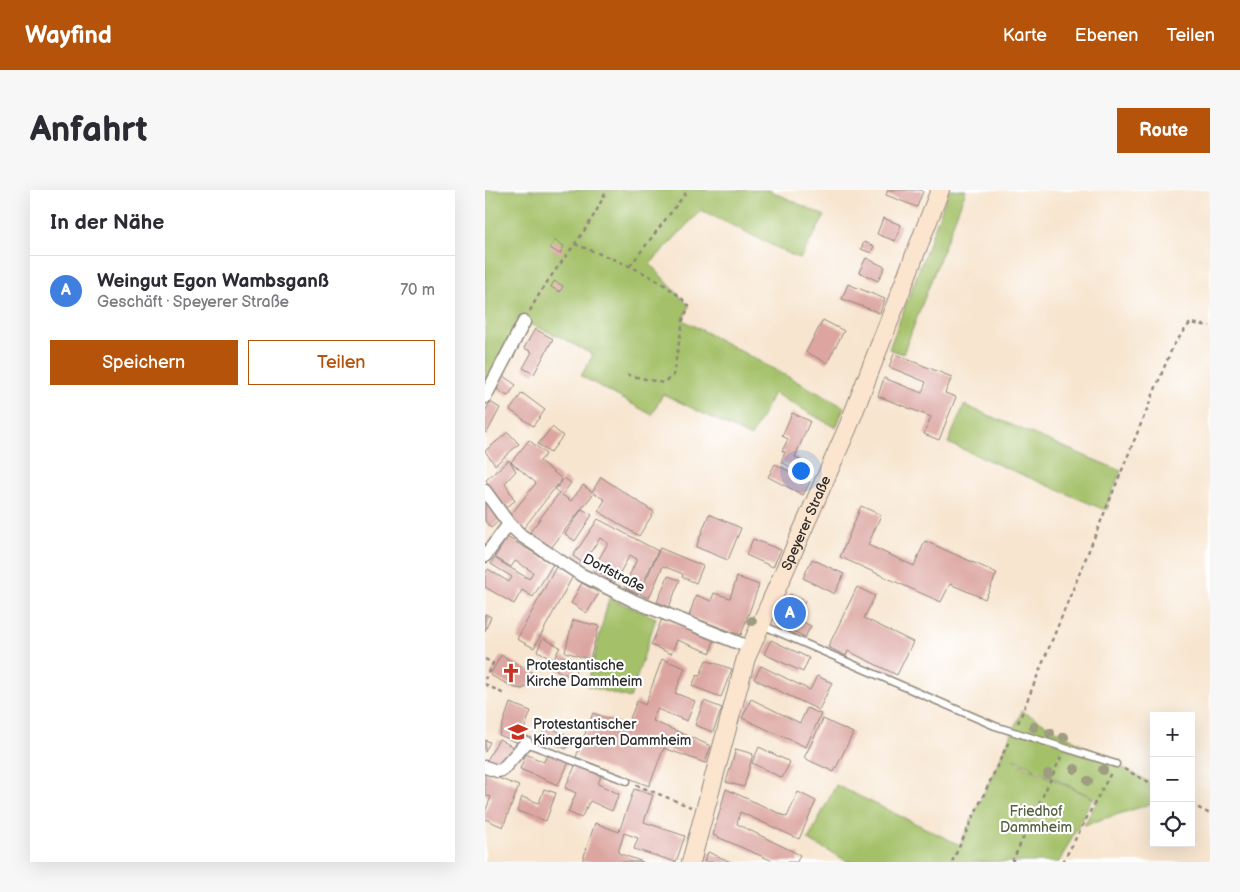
<!DOCTYPE html>
<html lang="de">
<head>
<meta charset="utf-8">
<style>
	:root { --surface:#fff; --page:#f7f7f7; --text:#2b2b33; --muted:#7c7c81; --line:#e1e1e2; --accent:#b45309 }
	body { margin:0; font-family:"Balsamiq Sans",sans-serif; background:var(--page); color:var(--text) }
	.controls { position:absolute; right:15px; bottom:15px; display:grid; overflow:hidden; border-radius:0px; box-shadow:0 5px 20px #0002 }
	.controls button { width:45px; height:45px; display:grid; place-items:center; padding:0; border:0; border-bottom:1px solid var(--line); background:var(--surface); color:var(--text); font:25px sans-serif }
	.you { position:absolute; left:315px; top:280px; width:18px; height:18px; margin:-12px; border:4px solid #fff; border-radius:50%; background:#1a73e8; box-shadow:0 0 0 8px #1a73e833 }
	.badge { display:grid; place-items:center; width:32px; height:32px; border-radius:50%; background:var(--accent); color:#fff; font-size:16px; font-weight:700 }
	.pin { position:absolute; translate:-50% -50%; border:2px solid #fff; box-shadow:0 1px 5px #0006 }
	.list { margin:0; padding:0; list-style:none }
	h2 { display:flex; justify-content:space-between; align-items:center; height:65px; margin:0; padding:0 20px; font-size:21px }
	h2 small { font-size:16px; font-weight:400; color:var(--muted) }
	.list li { display:grid; grid-template-columns:32px 1fr auto; gap:15px; align-items:center; box-sizing:border-box; height:70px; padding:0 20px; border-top:1px solid var(--line) }
	.list b { display:block; font-size:19px; white-space:nowrap }
	.list p { margin:0; font-size:16px; white-space:nowrap; color:var(--muted) }
	.list em { font-size:16px; font-style:normal; color:var(--muted) }
	.actions { display:flex; gap:10px; padding:15px 20px }
	.actions a { flex:1; padding:11px 0; border:1px solid var(--accent); border-radius:0px; text-align:center; font-size:18px; color:var(--accent) }
	.actions .main { background:var(--accent); color:#fff }
	.icon { flex:none; width:28px; height:28px; fill:none; stroke:currentColor; stroke-width:2; stroke-linecap:round; stroke-linejoin:round }
	.map { position:relative; flex:none; width:725px; height:672px; overflow:hidden; border-radius:0px }
	header { display:flex; align-items:center; gap:30px; box-sizing:border-box; height:70px; padding:0 25px; background:var(--accent); color:#fff }
	header strong { font-size:24px }
	nav { display:flex; gap:28px; margin-inline-start:auto; font-size:18px }
	.intro { display:flex; align-items:center; justify-content:space-between; box-sizing:border-box; height:120px; padding:0 30px }
	h1 { margin:0; font-size:35px }
	.button { padding:12px 22px; border-radius:0px; background:var(--accent); color:#fff; font-size:18px; font-weight:700 }
	main { display:flex; gap:30px; padding:0 30px }
	aside { flex:1; background:var(--surface); border-radius:0px; box-shadow:0 5px 20px #0002 }
	.map>svg:first-child { display:block }
	.green { fill:#a4c169; stroke:#68764a }
	.building { fill:#dca5a0 }
	.lines { fill:none; stroke-linecap:round; stroke-linejoin:round }
	.lane-casing { stroke:#91887d; stroke-width:9 }
	.street-casing { stroke:#91887d; stroke-width:15 }
	.secondary-casing { stroke:#91887d; stroke-width:20 }
	.path { stroke:#91887d; stroke-width:2.5; stroke-dasharray:4 4; stroke-linecap:butt }
	.lane { stroke:#fff; stroke-width:6 }
	.street { stroke:#fff; stroke-width:12 }
	.secondary { stroke:#fce5cf; stroke-width:18 }
	.tree { fill:#9e9c81 }
	.labels { text-anchor:middle; dominant-baseline:central; stroke-width:4.5; stroke-linejoin:round; paint-order:stroke }
	.street-label { font-size:14px; fill:#2b2b2b; stroke:#fff }
	.poi-label { font-size:14px; fill:#2b2b2b; stroke:#fff; text-anchor:start }
	.park-label { font-size:14px; fill:#556041; stroke:#fff }
</style>
</head>
<body>
<header>
<strong>Wayfind</strong>
<nav><a>Karte</a><a>Ebenen</a><a>Teilen</a></nav>
</header>
<div class="intro"><h1>Anfahrt</h1><a class="button">Route</a></div>
<main>
<aside>
<h2>In der Nähe<small></small></h2>
<ul class="list">
<li><span class="badge" style="background:#3f7fe0">A</span><div><b>Weingut Egon Wambsganß</b><p>Geschäft · Speyerer Straße</p></div><em>70 m</em></li>
</ul>
<div class="actions"><a class="main">Speichern</a><a>Teilen</a></div>
</aside>
<div class="map">
<svg width="725" height="672" viewBox="0 0 725 672">
	<rect width="100%" height="100%" fill="#fff"/>
	<filter id="ink" filterUnits="userSpaceOnUse"><feTurbulence type="fractalNoise" baseFrequency=".02" numOctaves="2"/><feDisplacementMap in="SourceGraphic" scale="10" xChannelSelector="R" yChannelSelector="G"/><feConvolveMatrix kernelMatrix="1 2 1 2 8 2 1 2 1" color-interpolation-filters="sRGB"/></filter>
	<filter id="wash" filterUnits="userSpaceOnUse"><feTurbulence type="fractalNoise" baseFrequency=".0096" numOctaves="4" result="noise"/><feDisplacementMap in="SourceGraphic" scale="20" xChannelSelector="R" yChannelSelector="G"/><feGaussianBlur stdDeviation="1.12" result="paint"/><feColorMatrix in="noise" values="0 0 0 0 0 0 0 0 0 0 0 0 0 0 0 0 0 1.4 0 .05"/><feComposite in="paint" operator="in"/></filter>
	<g filter="url(#wash)">
		<rect width="100%" height="100%" fill="#f7e5cf"/>
		<path class="green" d="M 0,0 L 284,0 L 340,26 L 315,69 L 216,20 L 165,74 L 204,116 L 198,130 L 359,217 L 351,238 L 289,203 L 266,247 L 178,204 L 167,225 L 96,186 L 108,165 L 77,148 L 40,132 L 0,207 Z
			M 464,0 L 481,0 L 418,164 L 404,159 Z
			M 479,215 L 636,281 L 620,320 L 463,253 Z
			M 124,408 L 171,428 L 145,508 L 102,496 Z
			M 537,521 L 669,595 L 669,613 L 599,635 L 613,610 L 528,568 L 535,574 L 608,608 L 574,672 L 364,672 L 323,650 L 351,595 L 475,655 Z"/>
		<g id="blocks">
			<path class="building" d="M 403,0 L 435,0 L 438,1 L 432,17 L 401,5 Z
				M 398,28 L 416,35 L 410,51 L 392,44 Z
				M 69,50 L 79,56 L 75,64 L 65,58 Z
				M 379,52 L 389,56 L 386,63 L 376,59 Z
				M 381,68 L 400,77 L 393,91 L 374,82 Z
				M 69,91 L 78,96 L 75,102 L 66,97 Z
				M 363,94 L 400,109 L 395,123 L 357,109 Z
				M 338,130 L 359,141 L 342,173 L 321,162 Z
				M 50,139 L 68,149 L 49,184 L 38,178 L 47,162 L 39,158 Z
				M 409,164 L 467,187 L 460,203 L 471,207 L 454,250 L 439,244 L 446,227 L 393,206 L 399,188 L 437,203 L 441,192 L 404,177 Z
				M 18,186 L 31,195 L 23,206 L 10,198 Z
				M 37,203 L 60,220 L 48,236 L 25,220 Z
				M 5,212 L 15,218 L 2,243 L 0,242 L 0,222 Z
				M 307,223 L 325,231 L 310,267 L 315,269 L 310,279 L 296,272 L 300,262 L 297,261 L 303,249 L 297,246 Z
				M 67,237 L 78,246 L 65,263 L 53,254 Z
				M 23,242 L 34,254 L 10,275 L 0,261 Z
				M 44,250 L 61,264 L 55,271 L 77,289 L 38,339 L 24,327 L 51,293 L 26,272 Z
				M 24,270 L 31,281 L 20,293 L 30,311 L 18,319 L 1,290 Z
				M 290,274 L 325,292 L 318,305 L 283,287 Z
				M 116,287 L 169,322 L 154,346 L 113,321 L 120,310 L 109,303 L 66,358 L 45,342 L 74,303 L 70,300 L 79,288 L 86,293 L 77,305 L 86,311 L 98,295 L 107,302 Z
				M 0,311 L 16,329 L 6,338 L 0,331 Z
				M 376,316 L 396,325 L 383,355 L 429,376 L 440,351 L 512,383 L 500,409 L 465,394 L 456,412 L 355,367 Z
				M 97,319 L 107,325 L 90,351 L 80,344 Z
				M 224,324 L 256,338 L 243,370 L 211,357 Z
				M 113,329 L 173,361 L 153,404 L 139,397 L 152,369 L 145,365 L 129,393 L 122,389 L 123,387 L 108,379 L 123,353 L 115,348 L 98,373 L 88,366 Z
				M 22,347 L 68,374 L 48,407 L 37,400 L 29,414 L 0,397 L 0,384 L 3,379 L 24,392 L 27,387 L 6,374 L 9,368 L 44,389 L 48,382 L 30,371 L 26,377 L 10,367 Z
				M 268,349 L 296,360 L 288,377 L 261,365 Z
				M 175,358 L 218,376 L 211,393 L 197,387 L 198,384 L 178,376 L 164,408 L 155,404 Z
				M 327,369 L 359,384 L 349,404 L 318,388 Z
				M 71,377 L 88,386 L 49,458 L 32,449 Z
				M 183,386 L 195,390 L 184,417 L 172,412 Z
				M 252,387 L 274,395 L 256,445 L 204,426 L 211,405 L 226,411 L 229,403 L 245,408 Z
				M 97,393 L 114,403 L 102,423 L 86,413 Z
				M 372,397 L 390,406 L 379,428 L 428,452 L 412,485 L 363,461 L 361,466 L 343,457 Z
				M 305,404 L 320,411 L 312,429 L 326,436 L 320,447 L 291,433 Z
				M 0,424 L 6,427 L 0,441 Z
				M 177,429 L 229,448 L 226,463 L 192,450 L 186,464 L 166,455 Z
				M 88,430 L 114,436 L 105,469 L 80,462 Z
				M 58,448 L 75,457 L 69,469 L 52,461 Z
				M 286,450 L 324,468 L 318,482 L 279,464 Z
				M 16,465 L 47,482 L 48,489 L 44,496 L 37,499 L 30,498 L 5,485 Z
				M 77,466 L 94,473 L 88,487 L 71,480 Z
				M 177,469 L 200,478 L 190,503 L 210,511 L 202,531 L 172,519 L 168,531 L 226,556 L 220,573 L 179,558 L 164,596 L 91,567 L 108,523 L 142,536 L 152,511 L 160,515 Z
				M 221,470 L 247,479 L 236,507 L 207,496 L 212,485 L 215,486 Z
				M 276,476 L 325,500 L 332,486 L 347,493 L 334,520 L 269,489 Z
				M 266,509 L 315,533 L 322,518 L 336,524 L 321,557 L 257,528 Z
				M 219,511 L 237,518 L 228,542 L 210,535 Z
				M 25,513 L 46,521 L 34,553 L 14,545 Z
				M 338,529 L 368,543 L 349,582 L 319,568 Z
				M 61,536 L 86,547 L 81,559 L 55,548 Z
				M 14,549 L 28,557 L 15,580 L 1,572 Z
				M 0,550 L 5,552 L 0,562 Z
				M 274,557 L 305,572 L 297,588 L 267,573 Z
				M 251,559 L 268,564 L 259,597 L 241,592 Z
				M 63,562 L 84,572 L 73,595 L 35,579 L 41,564 L 59,572 Z
				M 91,574 L 116,586 L 113,594 L 134,604 L 127,621 L 105,611 L 96,628 L 83,622 L 91,603 L 80,598 Z
				M 0,583 L 34,596 L 18,637 L 0,629 L 0,622 L 6,607 L 0,605 Z
				M 59,599 L 71,603 L 61,631 L 32,621 L 37,607 L 54,613 Z
				M 149,599 L 168,605 L 159,632 L 200,646 L 191,672 L 149,659 L 153,648 L 139,643 L 133,663 L 158,672 L 97,672 L 110,633 L 134,642 Z
				M 241,599 L 302,627 L 313,602 L 331,611 L 314,649 L 255,622 L 252,634 L 315,665 L 312,672 L 290,672 L 228,645 Z
				M 223,662 L 246,672 L 219,672 Z"/>
		</g>
	</g>
	<g filter="url(#ink)">
		<use href="#blocks" fill-opacity="0" stroke="#91887d" stroke-width="1"/>
		<g class="lines">
			<defs>
				<path id="lane" d="M 277,435 L 510,536 L 631,574
					M 41,553 L 142,591"/>
				<path id="street" d="M 0,207 L 39,132
					M 0,301 L 24,334 L 37,346 L 95,384 L 151,412 L 266,458
					M 0,366 L 24,334
					M 0,577 L 12,581 L 17,580 L 41,553"/>
				<g id="secondary">
					<path id="s1" d="M 206,672 L 261,468 L 363,237 L 455,0"/>
				</g>
			</defs>
			<use href="#lane" class="lane-casing"/>
			<use href="#street" class="street-casing"/>
			<use href="#secondary" class="secondary-casing"/>
			<path class="path" d="M 90,54 C 129,70 175,84 204,116 L 198,130 L 188,186 L 178,193 L 139,184
				M 145,76 L 203,0
				M 45,121 C 66,78 104,45 121,0
				M 0,469 L 8,473 L 0,489
				M 0,494 L 19,504
				M 533,533 L 688,156 L 705,133 L 725,136
				M 639,579 L 669,595
				M 151,595 L 206,617
				M 706,614 L 725,624
				M 467,672 L 525,549
				M 527,672 L 576,567
				M 578,672 L 627,581"/>
			<use href="#lane" class="lane"/>
			<use href="#street" class="street"/>
			<use href="#secondary" class="secondary"/>
		</g>
		<g class="tree">
			<circle cx="267" cy="431" r="5"/>
			<circle cx="549" cy="537" r="5"/>
			<circle cx="565" cy="543" r="5"/>
			<circle cx="579" cy="547" r="5"/>
			<circle cx="590" cy="579" r="5"/>
			<circle cx="618" cy="580" r="5"/>
			<circle cx="563" cy="584" r="5"/>
			<circle cx="603" cy="591" r="5"/>
		</g>
	</g>
	<defs>
		<symbol id="church-bare" viewBox="-9 -9 18 18"><path d="M-1.2-6h2.4v3.5h3.3v2.4h-3.3V6h-2.4V-.1h-3.3v-2.4h3.3Z" fill="#c8321e" stroke="#fff" stroke-width="2.5" paint-order="stroke"/></symbol>
		<symbol id="school-bare" viewBox="-9 -9 18 18"><path d="M0-5L7-2L0 1L-7-2ZM-4 1L0 2.5L4 1V4Q0 6-4 4Z" fill="#c8321e" stroke="#fff" stroke-width="2.5" paint-order="stroke"/></symbol>
	</defs>
	<g fill-rule="evenodd">
		<use href="#church-bare" x="12" y="469" width="28" height="28"/>
		<use href="#school-bare" x="19" y="528" width="28" height="28"/>
	</g>
	<g class="labels">
		<g class="street-label">
			<text stroke="none"><textPath href="#s1" startOffset="359">Speyerer Straße</textPath></text>
			<text transform="translate(129 383) rotate(27)">Dorfstraße</text>
		</g>
		<g class="poi-label">
			<text x="41" y="475">Protestantische<tspan x="41" dy="16">Kirche Dammheim</tspan></text>
			<text x="48" y="534">Protestantischer<tspan x="48" dy="16">Kindergarten Dammheim</tspan></text>
		</g>
		<g class="park-label">
			<text x="551" y="621">Friedhof<tspan x="551" dy="16">Dammheim</tspan></text>
		</g>
	</g>
</svg>
<div class="controls">
<button>+</button>
<button>−</button>
<button><svg class="icon" aria-label="locate" viewBox="0 0 24 24"><circle cx="12" cy="12" r="6"/><path d="M12 2v4M12 18v4M2 12h4M18 12h4"/></svg></button>
</div>
<div class="you"></div>
<div class="pin badge" style="left:305px;top:423px;background:#3f7fe0">A</div>
</div>
</main>
</body>
</html>
